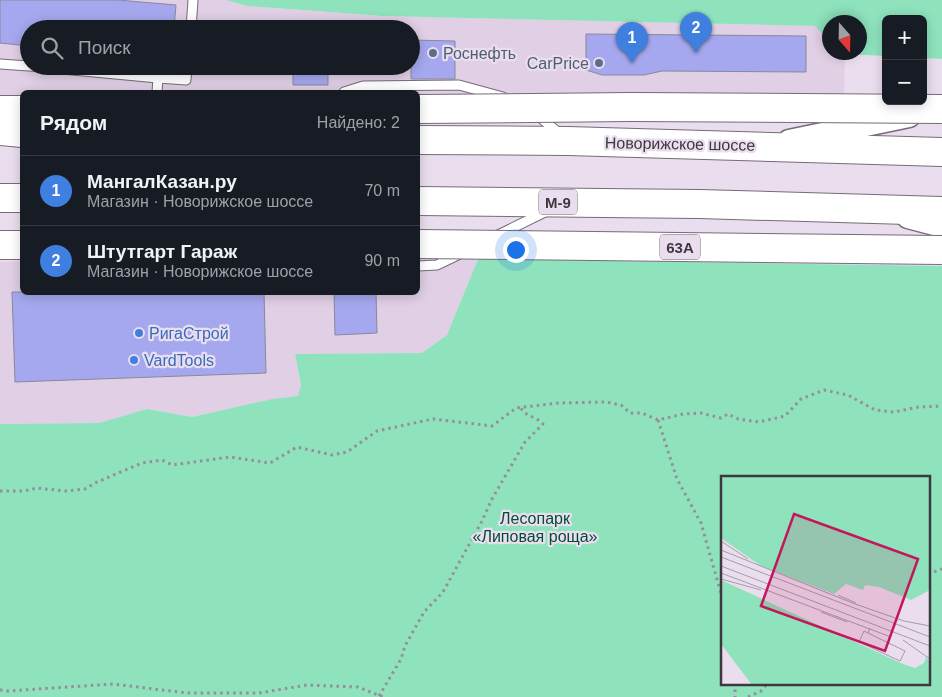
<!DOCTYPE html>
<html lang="ru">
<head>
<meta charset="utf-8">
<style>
	:root { --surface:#171b24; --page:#242831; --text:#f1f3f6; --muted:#9ea1a6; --line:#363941; --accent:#db2777 }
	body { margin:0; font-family:Arial,sans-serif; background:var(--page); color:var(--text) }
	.controls { position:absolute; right:15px; top:15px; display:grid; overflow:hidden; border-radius:8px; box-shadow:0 2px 12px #0003 }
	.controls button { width:45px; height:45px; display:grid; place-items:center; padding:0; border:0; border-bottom:1px solid var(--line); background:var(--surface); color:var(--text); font:25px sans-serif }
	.compass { position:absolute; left:822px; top:15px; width:45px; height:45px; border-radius:50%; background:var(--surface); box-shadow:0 2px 12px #0003; rotate:160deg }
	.you { position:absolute; left:515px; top:249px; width:18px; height:18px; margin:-12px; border:4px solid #fff; border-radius:50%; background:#1a73e8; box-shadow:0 0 0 8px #1a73e833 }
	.badge { display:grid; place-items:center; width:32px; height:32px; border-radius:50%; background:var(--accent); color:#fff; font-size:16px; font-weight:700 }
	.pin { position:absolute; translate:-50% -41px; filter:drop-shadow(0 1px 2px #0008) }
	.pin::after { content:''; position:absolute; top:26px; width:18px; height:15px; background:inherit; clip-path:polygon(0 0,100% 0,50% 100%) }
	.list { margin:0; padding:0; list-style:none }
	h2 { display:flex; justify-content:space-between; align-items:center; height:65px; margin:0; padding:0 20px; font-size:21px }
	h2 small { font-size:16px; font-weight:400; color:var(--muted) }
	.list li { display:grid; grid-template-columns:32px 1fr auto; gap:15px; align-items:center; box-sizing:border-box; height:70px; padding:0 20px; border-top:1px solid var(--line) }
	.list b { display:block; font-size:19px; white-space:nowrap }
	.list p { margin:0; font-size:16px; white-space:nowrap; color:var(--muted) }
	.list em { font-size:16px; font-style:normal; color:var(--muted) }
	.icon { flex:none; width:28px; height:28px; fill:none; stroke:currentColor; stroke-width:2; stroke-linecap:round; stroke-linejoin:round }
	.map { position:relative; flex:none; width:942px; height:697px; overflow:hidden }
	.search { position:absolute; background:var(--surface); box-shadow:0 2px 12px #0003; left:20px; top:20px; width:400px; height:55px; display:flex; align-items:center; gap:12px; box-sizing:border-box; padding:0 18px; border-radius:28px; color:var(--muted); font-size:19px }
	.panel { position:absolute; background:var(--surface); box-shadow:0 2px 12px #0003; left:20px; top:90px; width:400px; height:205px; border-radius:8px }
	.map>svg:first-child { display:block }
	.built { fill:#e0cfe5; fill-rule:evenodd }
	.green { fill:#8ee3bd; fill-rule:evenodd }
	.building { fill:#a5a8ee; stroke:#888999 }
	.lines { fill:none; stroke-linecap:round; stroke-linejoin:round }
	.service-casing { stroke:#766b78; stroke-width:11 }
	.tertiary-casing { stroke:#766b78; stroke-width:25 }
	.trunk-casing { stroke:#766b78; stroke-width:30 }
	.path { stroke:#968e99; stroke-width:3; stroke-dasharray:2.5 4; stroke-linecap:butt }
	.service { stroke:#fff; stroke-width:9 }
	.tertiary { stroke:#fff; stroke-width:22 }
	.trunk { stroke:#fff; stroke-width:28 }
	.trunk-bridge-casing { stroke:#766b78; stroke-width:30; stroke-linecap:butt }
	.trunk-bridge { stroke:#fff; stroke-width:28 }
	.service-dot { fill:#5c6f8a; stroke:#eadeee; stroke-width:2 }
	.shop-dot { fill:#3f7fe0; stroke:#eadeee; stroke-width:2 }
	.labels { text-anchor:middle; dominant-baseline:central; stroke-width:4.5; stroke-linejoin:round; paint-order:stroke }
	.shield { fill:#eadeee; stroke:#716a73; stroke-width:1 }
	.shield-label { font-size:15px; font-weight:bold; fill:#3d383e }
	.service-label { font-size:16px; fill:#4e5e75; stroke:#eadeee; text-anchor:start }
	.street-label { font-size:16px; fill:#3d383e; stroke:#eadeee }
	.shop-label { font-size:16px; fill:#366cbe; stroke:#eadeee; text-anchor:start }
	.park-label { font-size:16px; fill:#024d35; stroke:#eadeee }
	.inset-road { fill:none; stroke:#a59ca8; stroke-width:1 }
	.view { fill:#c2185b; fill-opacity:0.15; stroke:#c2185b; stroke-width:2.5 }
	.inset-edge { fill:none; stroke:#3d383e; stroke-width:2.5 }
</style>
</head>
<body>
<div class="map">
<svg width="942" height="697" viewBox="0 0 942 697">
	<rect width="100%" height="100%" fill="#eadeee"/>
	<path class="built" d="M 0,0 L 226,0 L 247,6 L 383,16 L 815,26 L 829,40 L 830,52 L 843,53 L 845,54 L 844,95 L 418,96 L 418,92 L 22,92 L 22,97 L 0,98 ZM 29,29 L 411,29 L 411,66 L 29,66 Z
		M 418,258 L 478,259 L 447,335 L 422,353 L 295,354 L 301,386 L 298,396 L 272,399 L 192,417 L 147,409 L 99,423 L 0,424 L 0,262 L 22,261 L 22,292 L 418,292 Z"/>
	<path class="green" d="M 226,0 L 942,0 L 942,59 L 923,58 L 923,19 L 886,19 L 886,56 L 845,54 L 843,53 L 860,52 L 860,22 L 830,22 L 829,40 L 815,26 L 383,16 L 247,6 Z
		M 478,259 L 942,266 L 942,697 L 0,697 L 0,424 L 99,423 L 147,409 L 192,417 L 272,399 L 298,396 L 301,385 L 295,354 L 422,353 L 447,335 ZM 722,477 L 928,477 L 928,683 L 722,683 Z"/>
	<path class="building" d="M 0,0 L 118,0 L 176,5 L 174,29 L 29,29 L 29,46 L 0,43 Z
		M 586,34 L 806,36 L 806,72 L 662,71 L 644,75 L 602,75 L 586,70 Z
		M 411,40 L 455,41 L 455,79 L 411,79 Z
		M 293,66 L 328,66 L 328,85 L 293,85 Z
		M 12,292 L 264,292 L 266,373 L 15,382 Z
		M 334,292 L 376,292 L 377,333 L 335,335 Z"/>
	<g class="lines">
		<defs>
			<path id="service" d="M 191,29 L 193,0
				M 0,64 L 29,66
				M 30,66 L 158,78 L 157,92
				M 158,78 L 186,80 L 187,66
				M 344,92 L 363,86 L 459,85 L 503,97
				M 536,114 L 560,134
				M 496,236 L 547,211
				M 418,266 L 437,265 L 462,253"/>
			<path id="tertiary" d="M 789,141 L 909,116
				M 908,217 L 942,226"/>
			<path id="trunk" d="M 0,110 L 22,110
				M 0,131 L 22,133
				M 418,140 L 568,141 L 942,152
				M 0,198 L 22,198
				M 418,201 L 699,204 L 942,211
				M 0,245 L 22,245"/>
		</defs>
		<use href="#service" class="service-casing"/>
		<use href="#tertiary" class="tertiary-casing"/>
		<use href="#trunk" class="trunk-casing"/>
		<path class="path" d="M 658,420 L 677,479 L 701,523 L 722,597
			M 0,491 L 24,491 L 37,488 L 65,491 L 85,489 L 97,482 L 142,463 L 162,460 L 172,465 L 230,457 L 270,463 L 297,447 L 332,455 L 347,452 L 377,431 L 433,419 L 492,426 L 516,408 L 559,403 L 606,402 L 621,405 L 630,413 L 642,413 L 658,420 L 683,414 L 701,413 L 721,418 L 728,414 L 738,419 L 759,422 L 785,416 L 801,399 L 824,390 L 848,395 L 875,410 L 894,412 L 919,407 L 942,406
			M 928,574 L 942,569
			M 735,683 L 735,697
			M 0,690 L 8,691 L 113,684 L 187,693 L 259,693 L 307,685 L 358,687 L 383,697
			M 379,696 L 401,659 L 405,646 L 424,612 L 443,592 L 482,521 L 492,499 L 525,442 L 543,424 C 536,416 526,417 521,408
			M 748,697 L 761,691 L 768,683"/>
		<use href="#service" class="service"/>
		<use href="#tertiary" class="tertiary"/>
		<use href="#trunk" class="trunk"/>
		<defs>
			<path id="trunk-bridge" d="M 418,109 L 631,107 L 942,109
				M 418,244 L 942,250"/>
		</defs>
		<use href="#trunk-bridge" class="trunk-bridge-casing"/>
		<use href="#trunk-bridge" class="trunk-bridge"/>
	</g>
	<g class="service-dot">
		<circle cx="433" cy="53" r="5"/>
		<circle cx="599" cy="63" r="5"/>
	</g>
	<g class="shop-dot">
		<circle cx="139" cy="333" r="5"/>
		<circle cx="134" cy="360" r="5"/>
	</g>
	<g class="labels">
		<g class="shield">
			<rect x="539" y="189.5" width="38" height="25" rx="4"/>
			<rect x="660" y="234.5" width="40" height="25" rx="4"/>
		</g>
		<g class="shield-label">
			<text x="558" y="202">М-9</text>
			<text x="680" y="247">63A</text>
		</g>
		<g class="service-label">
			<text x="443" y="53">Роснефть</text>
			<text x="589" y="63" text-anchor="end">CarPrice</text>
		</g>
		<g class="street-label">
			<text transform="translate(680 144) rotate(1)">Новорижское шоссе</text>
		</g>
		<g class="shop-label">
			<text x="149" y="333">РигаСтрой</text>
			<text x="144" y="360">VardTools</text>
		</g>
		<g class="park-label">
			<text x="535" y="518">Лесопарк<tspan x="535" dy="18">«Липовая роща»</tspan></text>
		</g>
	</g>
	<g transform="translate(721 476)">
		<rect width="209" height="209" fill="#eadeee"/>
		<path d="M 4,0 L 209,0 L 209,114 L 190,124 L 158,111 L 144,109 L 142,114 L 125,108 L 113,118 L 40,90 L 0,62 L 0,3 ZM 0,104 L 182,188 L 194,192 L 203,187 L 205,181 L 209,186 L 209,209 L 31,209 L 0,168 Z" fill="#8ee3bd"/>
		<path class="inset-road" d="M 0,65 L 27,83M 0,74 L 134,128 L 183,145 L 209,150M 0,81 L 209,161M 0,90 L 209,170M 0,97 L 170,161M 0,103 L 40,114M 117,119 L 135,127M 100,136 L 126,146M 147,157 L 143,155 L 138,166 L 179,185 L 184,175 L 147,157 L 149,152M 182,164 L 209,183"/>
		<path class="view" d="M 73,38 L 197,83 L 164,175 L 40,130 Z"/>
		<rect width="209" height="209" class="inset-edge"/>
	</g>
</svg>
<div class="controls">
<button>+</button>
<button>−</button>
</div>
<svg class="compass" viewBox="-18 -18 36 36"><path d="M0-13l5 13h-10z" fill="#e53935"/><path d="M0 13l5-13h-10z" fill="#9ea1a6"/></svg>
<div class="you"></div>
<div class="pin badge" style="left:632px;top:63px;background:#3f7fe0">1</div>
<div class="pin badge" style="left:696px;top:53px;background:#3f7fe0">2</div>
<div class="search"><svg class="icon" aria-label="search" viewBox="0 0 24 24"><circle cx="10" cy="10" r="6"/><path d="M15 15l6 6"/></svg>Поиск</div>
<section class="panel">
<h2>Рядом<small>Найдено: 2</small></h2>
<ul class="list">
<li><span class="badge" style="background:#3f7fe0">1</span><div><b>МангалКазан.ру</b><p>Магазин · Новорижское шоссе</p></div><em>70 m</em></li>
<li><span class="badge" style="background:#3f7fe0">2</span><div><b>Штутгарт Гараж</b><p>Магазин · Новорижское шоссе</p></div><em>90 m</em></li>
</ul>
</section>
</div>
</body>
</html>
